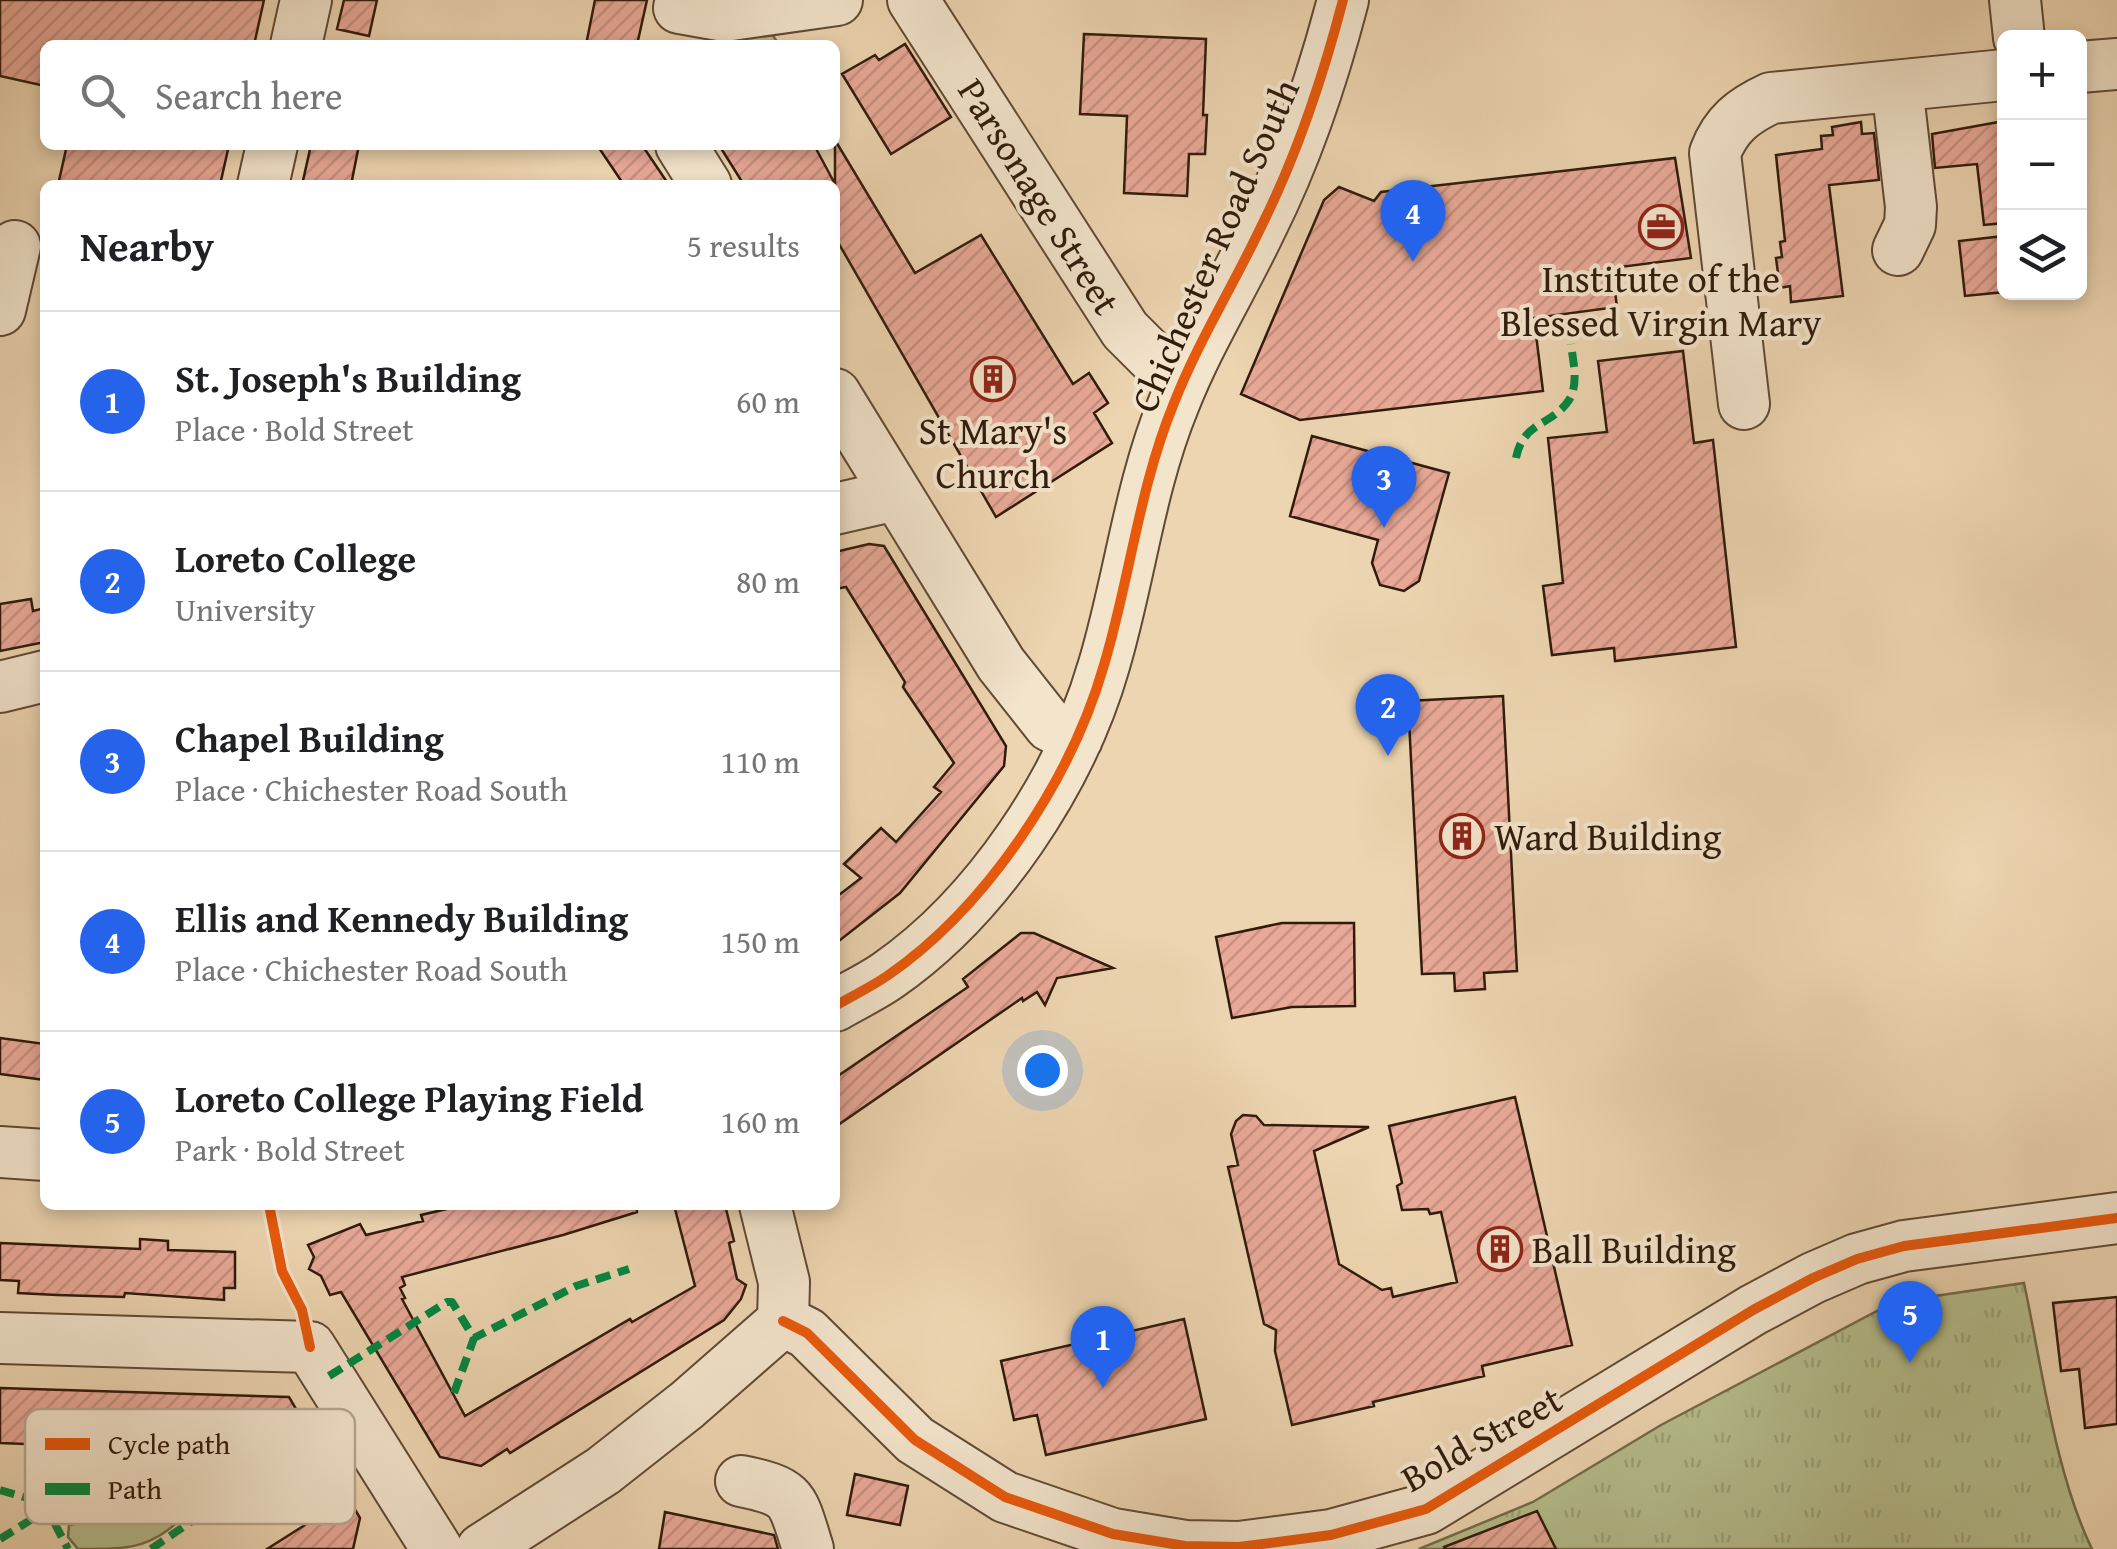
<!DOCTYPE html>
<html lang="en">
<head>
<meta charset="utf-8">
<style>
	:root { --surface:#fff; --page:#f2f2f2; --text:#202124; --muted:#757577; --line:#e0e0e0; --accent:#2563eb }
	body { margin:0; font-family:"Gentium Book Plus",serif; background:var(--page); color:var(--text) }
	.controls { position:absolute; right:30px; top:30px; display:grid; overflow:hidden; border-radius:15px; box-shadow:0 5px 15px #0003 }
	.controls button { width:90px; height:90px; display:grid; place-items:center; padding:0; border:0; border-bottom:2px solid var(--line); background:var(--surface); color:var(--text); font:50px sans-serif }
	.you { position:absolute; left:1042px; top:1070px; width:35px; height:35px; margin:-25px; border:8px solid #fff; border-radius:50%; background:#1a73e8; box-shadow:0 0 0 15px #1a73e833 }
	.badge { display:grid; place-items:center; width:65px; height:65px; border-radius:50%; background:var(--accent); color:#fff; font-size:32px; font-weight:700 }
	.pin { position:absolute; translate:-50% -82px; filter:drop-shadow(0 2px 5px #0008) }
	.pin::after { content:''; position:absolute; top:52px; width:35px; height:30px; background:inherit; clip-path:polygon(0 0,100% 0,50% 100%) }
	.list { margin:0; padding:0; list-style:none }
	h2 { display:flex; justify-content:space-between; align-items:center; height:130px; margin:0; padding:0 40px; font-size:42px }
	h2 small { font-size:32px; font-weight:400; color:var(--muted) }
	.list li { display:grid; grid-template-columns:65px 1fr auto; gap:30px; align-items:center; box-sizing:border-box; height:180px; padding:0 40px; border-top:2px solid var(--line) }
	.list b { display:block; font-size:38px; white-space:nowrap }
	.list p { margin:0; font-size:32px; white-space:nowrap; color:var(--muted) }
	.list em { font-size:32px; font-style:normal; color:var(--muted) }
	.icon { flex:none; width:55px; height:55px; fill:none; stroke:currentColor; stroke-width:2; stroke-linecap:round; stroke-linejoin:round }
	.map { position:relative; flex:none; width:2117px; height:1549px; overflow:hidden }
	.search { position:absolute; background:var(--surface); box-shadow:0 5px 15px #0003; left:40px; top:40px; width:800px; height:110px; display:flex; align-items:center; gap:25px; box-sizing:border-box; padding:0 35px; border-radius:15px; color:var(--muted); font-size:38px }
	.panel { position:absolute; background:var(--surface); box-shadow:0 5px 15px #0003; left:40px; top:180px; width:800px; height:1030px; border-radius:15px }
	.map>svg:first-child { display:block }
	.grass { fill:#b6be8d; stroke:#746c4c; stroke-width:2.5 }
	.park { fill:url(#park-tufts); stroke:#746c4c; stroke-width:2.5 }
	.building { fill:url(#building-hatch); stroke:#311b0b; stroke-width:2.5 }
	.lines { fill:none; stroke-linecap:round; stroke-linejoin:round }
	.minor-casing { stroke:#604a34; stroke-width:54 }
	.minor { stroke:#f3e4cc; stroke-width:50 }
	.quiet { stroke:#00873e; stroke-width:8; stroke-dasharray:15 8; stroke-linecap:butt }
	.cycleway-casing { stroke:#f3e4cc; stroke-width:16 }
	.cycleway { stroke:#e8590c; stroke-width:10 }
	.labels { text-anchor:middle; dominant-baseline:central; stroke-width:8; stroke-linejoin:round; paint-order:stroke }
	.street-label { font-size:38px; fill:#311b0b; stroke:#f3e4cc }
	.poi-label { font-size:38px; fill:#311b0b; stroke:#f3e4cc }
	.key { fill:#f3e4cc; stroke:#b9a892; stroke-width:2.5 }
	.key-label { font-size:28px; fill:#311b0b }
</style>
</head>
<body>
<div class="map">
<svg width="2117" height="1549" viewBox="0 0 2117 1549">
	<defs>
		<pattern id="park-tufts" width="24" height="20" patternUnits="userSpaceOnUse" patternTransform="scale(2.5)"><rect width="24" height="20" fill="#b6be8d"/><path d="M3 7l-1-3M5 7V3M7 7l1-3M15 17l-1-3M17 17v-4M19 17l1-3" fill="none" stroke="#9da378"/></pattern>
		<pattern id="building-hatch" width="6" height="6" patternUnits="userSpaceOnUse" patternTransform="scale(2.5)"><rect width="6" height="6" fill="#e9a998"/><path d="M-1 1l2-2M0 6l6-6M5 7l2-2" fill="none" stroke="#c89182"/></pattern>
	</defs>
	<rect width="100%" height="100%" fill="#edd5b1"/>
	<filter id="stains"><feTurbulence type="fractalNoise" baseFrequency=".002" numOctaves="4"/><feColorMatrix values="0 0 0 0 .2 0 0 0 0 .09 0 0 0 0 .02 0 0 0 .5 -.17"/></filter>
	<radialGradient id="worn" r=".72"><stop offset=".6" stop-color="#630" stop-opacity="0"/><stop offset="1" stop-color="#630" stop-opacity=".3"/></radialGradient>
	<path class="grass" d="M 772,34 L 779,45 L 700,45 L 714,38 Z
		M 191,1505 L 194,1506 C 153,1549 136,1549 78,1549 L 68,1537 L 69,1525 Z"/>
	<path class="park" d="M 2024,1283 C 2042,1367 2055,1473 2092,1549 L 1419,1549 L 1533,1502 L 1661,1425 L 1894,1302 Z"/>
	<path class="building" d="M 0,0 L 264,0 L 254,45 L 45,45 L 45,86 L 0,76 Z
		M 344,0 L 377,0 L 369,36 L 337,29 Z
		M 595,0 L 647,0 L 637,45 L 586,45 Z
		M 1084,34 L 1206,39 L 1203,115 L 1207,115 L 1205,154 L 1189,154 L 1187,196 L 1124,193 L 1127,116 L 1080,114 Z
		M 905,44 L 951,117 L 891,154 L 842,74 L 875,55 L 879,60 Z
		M 2004,121 L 2004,223 L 1984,225 L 1977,164 L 1935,168 L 1932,134 Z
		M 1861,122 L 1862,134 L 1874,133 L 1879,180 L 1829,185 L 1843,296 L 1791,302 L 1790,286 L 1780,288 L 1776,258 L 1782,257 L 1780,242 L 1785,241 L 1776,155 L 1822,149 L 1821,136 L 1833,135 L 1832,127 Z
		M 835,140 L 915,273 L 981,235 L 1073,384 L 1089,373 L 1108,403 L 1094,413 L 1112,443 L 996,517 L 835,237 L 835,185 L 744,185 L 719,145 L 814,145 L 835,184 Z
		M 67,145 L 229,145 L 220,185 L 58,185 Z
		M 311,145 L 359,145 L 351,185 L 302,185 Z
		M 597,145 L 642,145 L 669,185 L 624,185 Z
		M 1675,158 L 1691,258 L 1612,268 L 1617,307 L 1534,318 L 1543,391 L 1300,420 L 1241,394 L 1324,200 L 1339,187 L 1374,201 L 1381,192 Z
		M 2004,236 L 2004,292 L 1965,296 L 1959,241 Z
		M 1683,351 L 1694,443 L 1713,440 L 1736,647 L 1615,661 L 1614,648 L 1552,655 L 1543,586 L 1563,583 L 1548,438 L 1607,432 L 1598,361 Z
		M 1312,436 L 1449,473 L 1419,581 L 1404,591 L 1380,585 L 1372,563 L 1378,540 L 1290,516 Z
		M 869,544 L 884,546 L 1006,746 L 1004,766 L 900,893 L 835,944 L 835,898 L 861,878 L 844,864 L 881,828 L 896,842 L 941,792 L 934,787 L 954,763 L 903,687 L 905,682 L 846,587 L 835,589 L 835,552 Z
		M 31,599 L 33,611 L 45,608 L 45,642 L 0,651 L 0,604 Z
		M 1503,696 L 1517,971 L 1484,973 L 1485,989 L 1455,991 L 1454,973 L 1422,974 L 1408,701 Z
		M 1282,923 L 1354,923 L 1355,1006 L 1292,1007 L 1232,1018 L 1216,937 Z
		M 1021,933 L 1034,933 L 1113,968 L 1057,978 L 1045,1005 L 1037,992 L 1023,1001 L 1022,998 L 835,1127 L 835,1078 L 968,987 L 963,979 Z
		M 0,1038 L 45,1044 L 45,1080 L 0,1074 Z
		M 1515,1097 L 1572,1345 L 1482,1366 L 1484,1376 L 1373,1402 L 1374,1406 L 1292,1425 L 1275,1351 L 1276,1330 L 1264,1324 L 1228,1167 L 1238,1165 L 1231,1134 L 1236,1121 L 1243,1115 L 1256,1116 L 1264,1125 L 1369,1127 L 1314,1151 L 1339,1264 L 1382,1290 L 1391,1288 L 1393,1297 L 1457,1282 L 1441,1212 L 1430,1214 L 1428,1209 L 1402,1210 L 1397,1186 L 1402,1183 L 1389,1126 Z
		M 464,1205 L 636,1205 L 637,1212 L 563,1235 L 402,1277 L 405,1285 L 400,1288 L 405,1298 L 402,1299 L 465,1416 L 630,1319 L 632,1322 L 695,1286 L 674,1205 L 725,1205 L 734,1241 L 729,1243 L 737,1279 L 746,1285 L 741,1299 L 724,1320 L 510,1453 L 507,1449 L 481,1466 L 440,1457 L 341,1292 L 330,1295 L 321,1276 L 309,1269 L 314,1257 L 308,1245 L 360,1224 L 366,1235 L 423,1221 L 421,1215 Z
		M 140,1239 L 168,1241 L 168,1250 L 235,1252 L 235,1288 L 224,1288 L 224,1300 L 125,1293 L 124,1297 L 57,1295 L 18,1293 L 19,1281 L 0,1280 L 0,1243 L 140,1249 Z
		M 2117,1297 L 2117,1424 L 2085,1428 L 2079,1369 L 2061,1371 L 2053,1303 Z
		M 1184,1319 L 1206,1419 L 1046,1455 L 1037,1415 L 1014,1420 L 1001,1361 Z
		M 0,1388 L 289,1397 L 360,1518 L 353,1549 L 267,1549 L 305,1525 L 257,1453 L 0,1443 Z
		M 855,1474 L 908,1486 L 900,1525 L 847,1515 Z
		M 1537,1511 L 1556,1549 L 1445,1549 L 1444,1547 Z
		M 665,1512 L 774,1535 L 778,1549 L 659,1549 Z"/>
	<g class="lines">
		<defs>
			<path id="minor" d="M 913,0 L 1125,330 L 1153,358 L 1186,373
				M 2015,0 L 2019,38
				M 679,8 L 724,16 L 837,0
				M 296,45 L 306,0
				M 2080,67 L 2117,64
				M 1897,86 L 1911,207 L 1910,225 L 1898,250
				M 681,145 L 706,185
				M 263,185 L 272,145
				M 0,310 L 15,246
				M 835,394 L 1001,664 L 1050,726 L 1077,739
				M 1744,404 L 1715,153 C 1726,124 1743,111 1771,98 L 2004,75
				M 835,509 L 896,495
				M 0,687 L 45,676
				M 835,1006 C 852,996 871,987 887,976 C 987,907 1071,780 1104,665 C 1130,578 1139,488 1174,403 C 1198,342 1233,286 1261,227 C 1297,155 1323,77 1343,0
				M 0,1152 L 45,1155
				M 765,1205 L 784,1282 L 783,1321
				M 783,1321 L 807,1333 L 915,1440 L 1005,1497 L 1113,1534 L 1185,1546 L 1239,1547 L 1331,1535 L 1426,1509 L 1753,1310 L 1813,1278 L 1857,1259 L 1904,1246 L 2117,1218
				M 0,1338 L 310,1347 L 437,1549
				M 741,1481 C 795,1492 792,1498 808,1549
				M 482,1549 L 603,1471 L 687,1405 L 783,1321"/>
		</defs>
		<use href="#minor" class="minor-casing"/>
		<use href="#minor" class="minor"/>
		<path class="quiet" d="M 1516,458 C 1523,421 1552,426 1569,400 C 1579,384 1573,362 1571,344
			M 329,1376 L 447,1302 L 452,1302 L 474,1338 L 576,1286 L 629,1269
			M 454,1393 L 474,1338
			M 0,1490 L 44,1503 L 68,1549
			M 0,1539 L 37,1516 L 116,1514 L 232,1490 L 278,1512
			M 151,1549 L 192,1521 L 210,1495"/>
		<defs>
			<path id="cycleway" d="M 835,1006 C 852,996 871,987 887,976 C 987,907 1071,780 1104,665 C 1130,578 1139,488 1174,403 C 1198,342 1233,286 1261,227 C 1297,155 1323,77 1343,0
				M 269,1205 L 282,1271 L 302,1310 L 310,1347
				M 783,1321 L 807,1333 L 915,1440 L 1005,1497 L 1113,1534 L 1185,1546 L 1239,1547 L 1331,1535 L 1426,1509 L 1753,1310 L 1813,1278 L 1857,1259 L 1904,1246 L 2117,1218"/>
		</defs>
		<use href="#cycleway" class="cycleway-casing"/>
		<use href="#cycleway" class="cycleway"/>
	</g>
	<defs>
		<symbol id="office-ring" viewBox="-11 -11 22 22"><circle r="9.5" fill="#f3e4cc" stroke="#8f2418" stroke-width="1.5"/><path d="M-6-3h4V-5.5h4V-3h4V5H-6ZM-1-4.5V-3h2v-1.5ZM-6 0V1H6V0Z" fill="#8f2418"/></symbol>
		<symbol id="building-ring" viewBox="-11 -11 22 22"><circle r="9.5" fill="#f3e4cc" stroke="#8f2418" stroke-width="1.5"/><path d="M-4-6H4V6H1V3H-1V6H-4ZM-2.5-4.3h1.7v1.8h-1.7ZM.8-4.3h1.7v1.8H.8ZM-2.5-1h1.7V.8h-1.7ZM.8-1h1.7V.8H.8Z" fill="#8f2418"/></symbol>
	</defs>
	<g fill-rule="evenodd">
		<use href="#office-ring" x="1636" y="202" width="50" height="50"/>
		<use href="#building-ring" x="968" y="354" width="50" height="50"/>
		<use href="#building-ring" x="1437" y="811" width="50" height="50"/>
		<use href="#building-ring" x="1475" y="1224" width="50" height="50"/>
	</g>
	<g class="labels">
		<g class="street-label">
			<text transform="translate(1040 196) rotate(58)">Parsonage Street</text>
			<text transform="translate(1214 245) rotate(-66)">Chichester Road South</text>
			<text transform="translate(1481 1438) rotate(-29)">Bold Street</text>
		</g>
		<g class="poi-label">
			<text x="1661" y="278">Institute of the<tspan x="1661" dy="44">Blessed Virgin Mary</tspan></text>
			<text x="993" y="430">St Mary's<tspan x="993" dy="44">Church</tspan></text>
			<text x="1494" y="836" text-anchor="start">Ward Building</text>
			<text x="1532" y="1249" text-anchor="start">Ball Building</text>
		</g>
	</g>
	<rect x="25" y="1409" width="330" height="115" rx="15" class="key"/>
	<rect x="45" y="1438" width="45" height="12" fill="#e8590c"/>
	<rect x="45" y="1483" width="45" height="12" fill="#00873e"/>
	<g class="key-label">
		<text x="108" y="1454">Cycle path</text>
		<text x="108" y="1499">Path</text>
	</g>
	<rect width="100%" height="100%" filter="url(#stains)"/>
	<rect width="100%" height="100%" fill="url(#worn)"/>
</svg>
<div class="controls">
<button>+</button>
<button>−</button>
<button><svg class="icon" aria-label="layers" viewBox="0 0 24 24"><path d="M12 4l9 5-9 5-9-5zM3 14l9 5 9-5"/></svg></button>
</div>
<div class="you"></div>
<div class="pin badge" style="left:1103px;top:1388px">1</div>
<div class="pin badge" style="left:1388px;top:756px">2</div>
<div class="pin badge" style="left:1384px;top:528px">3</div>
<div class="pin badge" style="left:1413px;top:262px">4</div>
<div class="pin badge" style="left:1910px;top:1363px">5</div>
<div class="search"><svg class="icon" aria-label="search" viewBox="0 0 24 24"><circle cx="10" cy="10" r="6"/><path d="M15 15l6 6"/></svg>Search here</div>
<section class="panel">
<h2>Nearby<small>5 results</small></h2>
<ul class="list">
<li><span class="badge">1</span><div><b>St. Joseph's Building</b><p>Place · Bold Street</p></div><em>60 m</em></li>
<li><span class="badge">2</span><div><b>Loreto College</b><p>University</p></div><em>80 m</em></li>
<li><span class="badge">3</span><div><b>Chapel Building</b><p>Place · Chichester Road South</p></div><em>110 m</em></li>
<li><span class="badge">4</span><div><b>Ellis and Kennedy Building</b><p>Place · Chichester Road South</p></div><em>150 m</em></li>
<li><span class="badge">5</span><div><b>Loreto College Playing Field</b><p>Park · Bold Street</p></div><em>160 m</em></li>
</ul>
</section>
</div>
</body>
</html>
